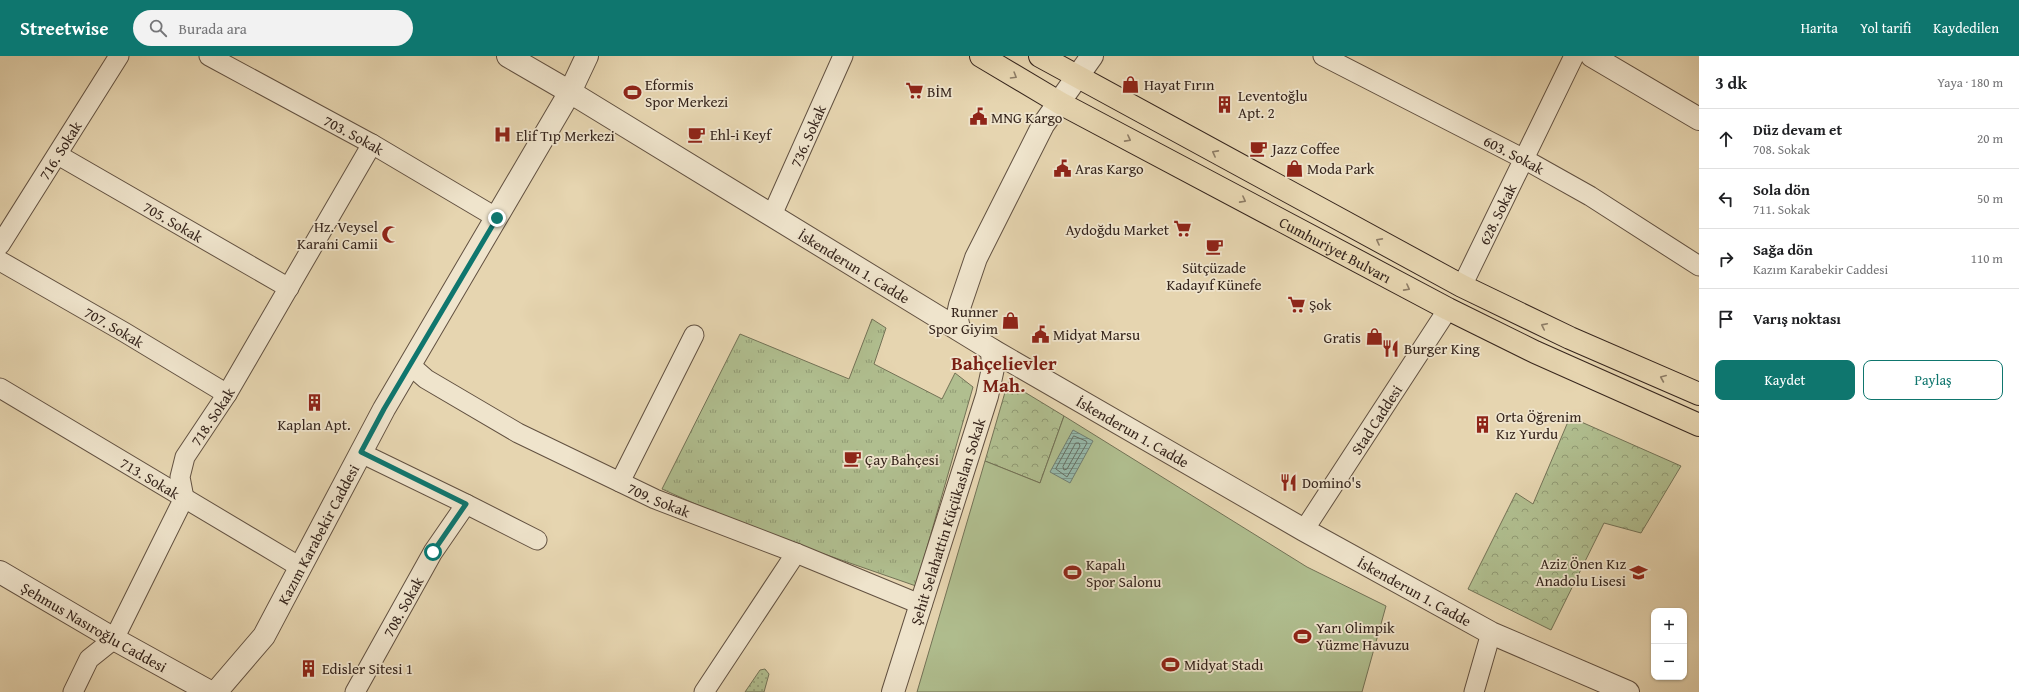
<!DOCTYPE html>
<html lang="tr">
<head>
<meta charset="utf-8">
<style>
	:root { --surface:#fff; --page:#f2f2f2; --text:#202124; --muted:#757577; --line:#e0e0e0; --accent:#0f766e }
	body { margin:0; font-family:"Gentium Book Plus",serif; background:var(--page); color:var(--text) }
	.controls { position:absolute; right:12px; bottom:12px; display:grid; overflow:hidden; border-radius:8px; box-shadow:0 1px 3px #0004 }
	.controls button { width:36px; height:36px; display:grid; place-items:center; padding:0; border:0; border-bottom:1px solid var(--line); background:var(--surface); color:var(--text); font:20px sans-serif }
	.stop { position:absolute; width:12px; height:12px; margin:-9px; border:3px solid #0f766e; border-radius:50%; background:#fff }
	.stop.end { background:#0f766e; border-color:#fff; box-shadow:0 1px 4px #0008 }
	.list { margin:0; padding:0; list-style:none }
	h2 { display:flex; justify-content:space-between; align-items:center; height:52px; margin:0; padding:0 16px; font-size:17px }
	h2 small { font-size:13px; font-weight:400; color:var(--muted) }
	.list li { display:grid; grid-template-columns:26px 1fr auto; gap:12px; align-items:center; box-sizing:border-box; height:60px; padding:0 16px; border-top:1px solid var(--line) }
	.list b { display:block; font-size:15px; white-space:nowrap }
	.list p { margin:0; font-size:13px; white-space:nowrap; color:var(--muted) }
	.list em { font-size:13px; font-style:normal; color:var(--muted) }
	.actions { display:flex; gap:8px; padding:12px 16px }
	.actions a { flex:1; padding:9px 0; border:1px solid var(--accent); border-radius:8px; text-align:center; font-size:14px; color:var(--accent) }
	.actions .main { background:var(--accent); color:#fff }
	.icon { flex:none; width:22px; height:22px; fill:none; stroke:currentColor; stroke-width:2; stroke-linecap:round; stroke-linejoin:round }
	.map { position:relative; flex:none; width:1699px; height:636px; overflow:hidden }
	header { display:flex; align-items:center; gap:24px; box-sizing:border-box; height:56px; padding:0 20px; background:var(--accent); color:#fff }
	header strong { font-size:19px }
	nav { display:flex; gap:22px; margin-inline-start:auto; font-size:14px }
	.search { width:280px; height:36px; background:var(--page); display:flex; align-items:center; gap:10px; box-sizing:border-box; padding:0 14px; border-radius:22px; color:var(--muted); font-size:15px }
	main { display:flex }
	aside { flex:1; background:var(--surface) }
	.map>svg:first-child { display:block }
	.grass { fill:url(#grass-dots); stroke:#737256 }
	.forest { fill:url(#forest-crowns); stroke:#737256 }
	.park { fill:url(#park-tufts); stroke:#737256 }
	.garden { fill:#b0be8f; stroke:#737256 }
	.water { fill:url(#water-rules); stroke:#707e72 }
	.lines { fill:none; stroke-linecap:round; stroke-linejoin:round }
	.shore { stroke:#666f64; stroke-width:1 }
	.minor-casing { stroke:#625141; stroke-width:21 }
	.tertiary-casing { stroke:#625141; stroke-width:24 }
	.primary-casing { stroke:#36251c; stroke-width:24 }
	.minor { stroke:#efe4cc; stroke-width:19 }
	.tertiary { stroke:#efe4cc; stroke-width:22 }
	.primary { stroke:#e6d5b0; stroke-width:22 }
	.oneway { stroke:#8e7d66 }
	.route { stroke:#0f766e; stroke-width:5 }
	.labels { text-anchor:middle; dominant-baseline:central; stroke-width:3.5; stroke-linejoin:round; paint-order:stroke }
	.poi-label { font-size:15px; fill:#36251c; stroke:#efe4cc; text-anchor:start }
	.street-label { font-size:15px; fill:#36251c; stroke:#efe4cc }
	.district-label { font-size:19px; font-weight:bold; fill:#7a1f14; stroke:#efe4cc }
</style>
</head>
<body>
<header>
<strong>Streetwise</strong>
<div class="search"><svg class="icon" aria-label="search" viewBox="0 0 24 24"><circle cx="10" cy="10" r="6"/><path d="M15 15l6 6"/></svg>Burada ara</div>
<nav><a>Harita</a><a>Yol tarifi</a><a>Kaydedilen</a></nav>
</header>
<main>
<div class="map">
<svg width="1699" height="636" viewBox="0 0 1699 636">
	<defs>
		<pattern id="grass-dots" width="8" height="8" patternUnits="userSpaceOnUse"><rect width="8" height="8" fill="#b0be8f"/><path d="M2 2h.1M6 6h.1" fill="none" stroke="#909a74" stroke-width="1.8" stroke-linecap="round"/></pattern>
		<pattern id="forest-crowns" width="20" height="18" patternUnits="userSpaceOnUse"><rect width="20" height="18" fill="#b0be8f"/><path d="M2 6a3 3 0 1 1 6 0M12 15a3 3 0 1 1 6 0" fill="none" stroke="#909a74"/></pattern>
		<pattern id="park-tufts" width="24" height="20" patternUnits="userSpaceOnUse"><rect width="24" height="20" fill="#b0be8f"/><path d="M3 7l-1-3M5 7V3M7 7l1-3M15 17l-1-3M17 17v-4M19 17l1-3" fill="none" stroke="#909a74"/></pattern>
		<pattern id="water-rules" width="6" height="5" patternUnits="userSpaceOnUse"><rect width="6" height="5" fill="#96b9ab"/><path d="M0 2.5h6" fill="none" stroke="#7b968a"/></pattern>
	</defs>
	<rect width="100%" height="100%" fill="#e6d5b0"/>
	<filter id="stains"><feTurbulence type="fractalNoise" baseFrequency=".005" numOctaves="4"/><feColorMatrix values="0 0 0 0 .2 0 0 0 0 .09 0 0 0 0 .02 0 0 0 .5 -.17"/></filter>
	<radialGradient id="worn" r=".72"><stop offset=".6" stop-color="#630" stop-opacity="0"/><stop offset="1" stop-color="#630" stop-opacity=".3"/></radialGradient>
	<path class="grass" d="M 765,613 L 769,618 L 764,636 L 745,636 L 760,614 Z"/>
	<path class="forest" d="M 1008,326 L 1064,360 L 1040,427 L 985,405 Z
		M 1570,361 L 1681,410 L 1641,477 L 1604,467 L 1551,574 L 1468,533 L 1516,437 L 1533,448 Z"/>
	<path class="park" d="M 872,263 L 886,272 L 874,308 L 942,343 L 955,317 L 973,331 L 916,530 L 749,472 L 662,433 L 740,278 L 849,323 Z"/>
	<path class="garden" d="M 1064,360 L 1307,511 L 1386,550 L 1362,636 L 917,636 L 985,405 L 1040,427 Z"/>
	<path class="water" d="M 1073,374 L 1093,385 L 1070,427 L 1050,416 Z"/>
	<g class="lines">
		<path class="shore" d="M 1074,380 L 1086,385 L 1087,387 L 1067,421 L 1056,413 Z
			M 1076,387 L 1079,387 L 1080,390 L 1067,413 L 1064,414 L 1063,411 Z"/>
		<defs>
			<g id="minor">
				<path id="s1" d="M 209,0 L 372,88 L 497,162"/>
				<path id="s2" d="M 1323,0 L 1524,103 L 1590,140 L 1699,210"/>
				<path id="s3" d="M 58,99 L 289,232"/>
				<path id="s4" d="M 772,159 L 843,0"/>
				<path id="s5" d="M 0,189 L 119,0"/>
				<path id="s6" d="M 0,205 L 124,276 L 227,338"/>
				<path id="s7" d="M 1462,230 L 1574,0"/>
				<path id="s8" d="M 410,309 L 426,323 L 518,377 L 655,443 L 796,497 L 922,549"/>
				<path id="s9" d="M 0,332 L 300,511"/>
				<path d="M 361,397 L 466,448 L 537,484"/>
				<path d="M 620,426 L 694,279"/>
				<path id="s10" d="M 1304,474 L 1448,253"/>
				<path id="s11" d="M 73,636 L 89,603 L 114,583 L 184,442 L 180,421 L 185,401 L 227,338 L 372,88"/>
				<path id="s12" d="M 355,636 L 433,496 L 466,448"/>
				<path d="M 704,636 L 796,497"/>
				<path d="M 1474,636 L 1491,577"/>
			</g>
			<g id="tertiary">
				<path id="s13" d="M 508,0 L 570,36 L 992,294 L 1304,474 L 1491,577 L 1628,636"/>
				<path d="M 1592,0 L 1699,63"/>
				<path d="M 959,273 L 957,263 L 960,249 L 976,202 L 1043,69 L 1092,0"/>
				<path id="s14" d="M 0,516 L 114,583 L 210,636"/>
				<path id="s15" d="M 216,636 L 264,580 L 384,353 L 570,36 L 587,0"/>
				<path id="s16" d="M 893,636 L 987,340 L 993,312 L 992,294"/>
			</g>
			<g id="primary">
				<path id="s17" d="M 981,0 L 1060,47 L 1448,253 L 1535,296 L 1699,369"/>
				<path d="M 1040,0 L 1462,230 L 1570,282 L 1699,338"/>
			</g>
		</defs>
		<use href="#minor" class="minor-casing"/>
		<use href="#tertiary" class="tertiary-casing"/>
		<use href="#primary" class="primary-casing"/>
		<use href="#minor" class="minor"/>
		<use href="#tertiary" class="tertiary"/>
		<use href="#primary" class="primary"/>
	</g>
	<defs><path id="oneway-chevron" d="M-2-3.5L2.5 0L-2 3.5" fill="none" stroke-width="1.6" stroke-linecap="round" stroke-linejoin="round"/></defs>
	<g class="oneway">
		<use href="#oneway-chevron" transform="translate(1014 20) rotate(31)"/>
		<use href="#oneway-chevron" transform="translate(1128 83) rotate(28)"/>
		<use href="#oneway-chevron" transform="translate(1215 97) rotate(-152)"/>
		<use href="#oneway-chevron" transform="translate(1243 144) rotate(28)"/>
		<use href="#oneway-chevron" transform="translate(1379 185) rotate(-152)"/>
		<use href="#oneway-chevron" transform="translate(1407 232) rotate(28)"/>
		<use href="#oneway-chevron" transform="translate(1544 270) rotate(-154)"/>
		<use href="#oneway-chevron" transform="translate(1663 322) rotate(-157)"/>
	</g>
	<g class="lines">
		<path class="route" d="M 433,496 L 466,448 L 361,396 L 384,353 L 497,162"/>
	</g>
	<defs>
		<symbol id="shop-bare" viewBox="-9 -9 18 18"><path d="M-5-2.5h2.3a2.7 3.5 0 0 1 5.4 0H5L5.5 6h-11ZM-1.5-2.5h3a1.5 2.3 0 0 0-3 0Z" fill="#8f2418" stroke="#efe4cc" stroke-width="2.5" paint-order="stroke"/></symbol>
		<symbol id="supermarket-bare" viewBox="-9 -9 18 18"><path d="M-6-5.5h2.5l.6 2H6L4.5 2H-2.5L-4.4-4H-6ZM-1.5 3.2a1.3 1.3 0 1 0 .1 0ZM3 3.2a1.3 1.3 0 1 0 .1 0Z" fill="#8f2418" stroke="#efe4cc" stroke-width="2.5" paint-order="stroke"/></symbol>
		<symbol id="stadium-bare" viewBox="-9 -9 18 18"><path d="M0-5a6.5 5 0 1 0 0 10a6.5 5 0 1 0 0-10ZM-3.5-1.8h7v3.6h-7Z" fill="#8f2418" stroke="#efe4cc" stroke-width="2.5" paint-order="stroke"/></symbol>
		<symbol id="building-bare" viewBox="-9 -9 18 18"><path d="M-4-6H4V6H1V3H-1V6H-4ZM-2.5-4.3h1.7v1.8h-1.7ZM.8-4.3h1.7v1.8H.8ZM-2.5-1h1.7V.8h-1.7ZM.8-1h1.7V.8H.8Z" fill="#8f2418" stroke="#efe4cc" stroke-width="2.5" paint-order="stroke"/></symbol>
		<symbol id="civic-bare" viewBox="-9 -9 18 18"><path d="M-.6-6.5H3V-4.5H.6V-3L4-1V1h2V6H-6V1h2V-1L-.6-3ZM-1.2 2.5V6h2.4V2.5Z" fill="#8f2418" stroke="#efe4cc" stroke-width="2.5" paint-order="stroke"/></symbol>
		<symbol id="cafe-bare" viewBox="-9 -9 18 18"><path d="M-5.5-4.5H6V0H3Q3 3.5 0 3.5H-2.5Q-5.5 3.5-5.5 0ZM3-3.2v2h1.7v-2ZM-6 4.5H4V6H-6Z" fill="#8f2418" stroke="#efe4cc" stroke-width="2.5" paint-order="stroke"/></symbol>
		<symbol id="hospital-bare" viewBox="-9 -9 18 18"><path d="M-5-5h3v3.5h4V-5h3V5h-3V1.5h-4V5h-3Z" fill="#8f2418" stroke="#efe4cc" stroke-width="2.5" paint-order="stroke"/></symbol>
		<symbol id="mosque-bare" viewBox="-9 -9 18 18"><path d="M3.5-4.9A6 6 0 1 0 3.5 4.9A5 5 0 1 1 3.5-4.9Z" fill="#8f2418" stroke="#efe4cc" stroke-width="2.5" paint-order="stroke"/></symbol>
		<symbol id="restaurant-bare" viewBox="-9 -9 18 18"><path d="M-5-6h1v4h1v-4h1v4h1v-4h1v5L-1.5 .5V6h-2V.5L-5-1ZM5-6V6H3V1.5H1.5Q1.5-4 5-6Z" fill="#8f2418" stroke="#efe4cc" stroke-width="2.5" paint-order="stroke"/></symbol>
		<symbol id="school-bare" viewBox="-9 -9 18 18"><path d="M0-5L7-2L0 1L-7-2ZM-4 1L0 2.5L4 1V4Q0 6-4 4Z" fill="#8f2418" stroke="#efe4cc" stroke-width="2.5" paint-order="stroke"/></symbol>
	</defs>
	<g fill-rule="evenodd">
		<use href="#shop-bare" x="1118" y="16" width="25" height="25"/>
		<use href="#supermarket-bare" x="902" y="22" width="25" height="25"/>
		<use href="#stadium-bare" x="620" y="24" width="25" height="25"/>
		<use href="#building-bare" x="1212" y="36" width="25" height="25"/>
		<use href="#civic-bare" x="966" y="48" width="25" height="25"/>
		<use href="#cafe-bare" x="684" y="66" width="25" height="25"/>
		<use href="#hospital-bare" x="490" y="66" width="25" height="25"/>
		<use href="#cafe-bare" x="1246" y="80" width="25" height="25"/>
		<use href="#civic-bare" x="1050" y="100" width="25" height="25"/>
		<use href="#shop-bare" x="1282" y="100" width="25" height="25"/>
		<use href="#supermarket-bare" x="1170" y="160" width="25" height="25"/>
		<use href="#mosque-bare" x="378" y="166" width="25" height="25"/>
		<use href="#cafe-bare" x="1202" y="178" width="25" height="25"/>
		<use href="#supermarket-bare" x="1284" y="236" width="25" height="25"/>
		<use href="#shop-bare" x="998" y="252" width="25" height="25"/>
		<use href="#civic-bare" x="1028" y="266" width="25" height="25"/>
		<use href="#shop-bare" x="1362" y="268" width="25" height="25"/>
		<use href="#restaurant-bare" x="1378" y="280" width="25" height="25"/>
		<use href="#building-bare" x="302" y="334" width="25" height="25"/>
		<use href="#building-bare" x="1470" y="356" width="25" height="25"/>
		<use href="#cafe-bare" x="840" y="390" width="25" height="25"/>
		<use href="#restaurant-bare" x="1276" y="414" width="25" height="25"/>
		<use href="#school-bare" x="1626" y="504" width="25" height="25"/>
		<use href="#stadium-bare" x="1060" y="504" width="25" height="25"/>
		<use href="#stadium-bare" x="1290" y="568" width="25" height="25"/>
		<use href="#stadium-bare" x="1158" y="596" width="25" height="25"/>
		<use href="#building-bare" x="296" y="600" width="25" height="25"/>
	</g>
	<g class="labels">
		<g class="poi-label">
			<text x="645" y="28">Eformis<tspan x="645" dy="17">Spor Merkezi</tspan></text>
			<text x="1144" y="28">Hayat Fırın</text>
			<text x="927" y="35">BİM</text>
			<text x="1238" y="39">Leventoğlu<tspan x="1238" dy="17">Apt. 2</tspan></text>
			<text x="991" y="61">MNG Kargo</text>
			<text x="710" y="78">Ehl-i Keyf</text>
			<text x="516" y="79">Elif Tıp Merkezi</text>
			<text x="1272" y="92">Jazz Coffee</text>
			<text x="1075" y="112">Aras Kargo</text>
			<text x="1307" y="112">Moda Park</text>
			<text x="378" y="170" text-anchor="end">Hz. Veysel<tspan x="378" dy="17">Karani Camii</tspan></text>
			<text x="1169" y="173" text-anchor="end">Aydoğdu Market</text>
			<text x="1214" y="211" text-anchor="middle">Sütçüzade<tspan x="1214" dy="17">Kadayıf Künefe</tspan></text>
			<text x="1309" y="248">Şok</text>
			<text x="998" y="255" text-anchor="end">Runner<tspan x="998" dy="17">Spor Giyim</tspan></text>
			<text x="1053" y="278">Midyat Marsu</text>
			<text x="1361" y="281" text-anchor="end">Gratis</text>
			<text x="1404" y="292">Burger King</text>
			<text x="1496" y="360">Orta Öğrenim<tspan x="1496" dy="17">Kız Yurdu</tspan></text>
			<text x="314" y="368" text-anchor="middle">Kaplan Apt.</text>
			<text x="865" y="403">Çay Bahçesi</text>
			<text x="1302" y="426">Domino's</text>
			<text x="1626" y="507" text-anchor="end">Aziz Önen Kız<tspan x="1626" dy="17">Anadolu Lisesi</tspan></text>
			<text x="1086" y="508">Kapalı<tspan x="1086" dy="17">Spor Salonu</tspan></text>
			<text x="1316" y="571">Yarı Olimpik<tspan x="1316" dy="17">Yüzme Havuzu</tspan></text>
			<text x="1184" y="608">Midyat Stadı</text>
			<text x="322" y="612">Edisler Sitesi 1</text>
		</g>
		<g class="street-label">
			<text stroke="none"><textPath href="#s1" startOffset="165">703. Sokak</textPath></text>
			<text stroke="none"><textPath href="#s4" startOffset="87">736. Sokak</textPath></text>
			<text stroke="none"><textPath href="#s5" startOffset="112">716. Sokak</textPath></text>
			<text stroke="none"><textPath href="#s2" startOffset="215">603. Sokak</textPath></text>
			<text stroke="none"><textPath href="#s7" startOffset="80">628. Sokak</textPath></text>
			<text stroke="none"><textPath href="#s3" startOffset="133">705. Sokak</textPath></text>
			<text stroke="none"><textPath href="#s17" startOffset="404">Cumhuriyet Bulvarı</textPath></text>
			<text stroke="none"><textPath href="#s13" startOffset="405">İskenderun 1. Cadde</textPath></text>
			<text stroke="none"><textPath href="#s6" startOffset="132">707. Sokak</textPath></text>
			<text stroke="none"><textPath href="#s11" startOffset="317">718. Sokak</textPath></text>
			<text stroke="none"><textPath href="#s10" startOffset="132">Stad Caddesi</textPath></text>
			<text stroke="none"><textPath href="#s13" startOffset="729">İskenderun 1. Cadde</textPath></text>
			<text stroke="none"><textPath href="#s9" startOffset="175">713. Sokak</textPath></text>
			<text stroke="none"><textPath href="#s8" startOffset="284">709. Sokak</textPath></text>
			<text stroke="none"><textPath href="#s16" startOffset="179">Şehit Selahattin Küçükaslan Sokak</textPath></text>
			<text stroke="none"><textPath href="#s15" startOffset="189">Kazım Karabekir Caddesi</textPath></text>
			<text stroke="none"><textPath href="#s13" startOffset="1053">İskenderun 1. Cadde</textPath></text>
			<text stroke="none"><textPath href="#s12" startOffset="98">708. Sokak</textPath></text>
			<text stroke="none"><textPath href="#s14" startOffset="109">Şehmus Nasıroğlu Caddesi</textPath></text>
		</g>
		<g class="district-label">
			<text x="1004" y="307">Bahçelievler<tspan x="1004" dy="22">Mah.</tspan></text>
		</g>
	</g>
	<rect width="100%" height="100%" filter="url(#stains)"/>
	<rect width="100%" height="100%" fill="url(#worn)"/>
</svg>
<div class="controls">
<button>+</button>
<button>−</button>
</div>
<div class="stop" style="left:433px;top:496px"></div>
<div class="stop end" style="left:497px;top:162px"></div>
</div>
<aside>
<h2>3 dk<small>Yaya · 180 m</small></h2>
<ul class="list">
<li><svg class="icon" aria-label="ahead" viewBox="0 0 24 24"><path d="M12 20V5M6 11l6-6 6 6"/></svg><div><b>Düz devam et</b><p>708. Sokak</p></div><em>20 m</em></li>
<li><svg class="icon" aria-label="left" viewBox="0 0 24 24"><path d="M17 20v-9H6M10 6l-5 5 5 5"/></svg><div><b>Sola dön</b><p>711. Sokak</p></div><em>50 m</em></li>
<li><svg class="icon" aria-label="right" viewBox="0 0 24 24"><path d="M7 20v-9h11M14 6l5 5-5 5"/></svg><div><b>Sağa dön</b><p>Kazım Karabekir Caddesi</p></div><em>110 m</em></li>
<li><svg class="icon" aria-label="arrive" viewBox="0 0 24 24"><path d="M6 21V4h12l-3 4 3 4H6"/></svg><div><b>Varış noktası</b></div></li>
</ul>
<div class="actions"><a class="main">Kaydet</a><a>Paylaş</a></div>
</aside>
</main>
</body>
</html>
